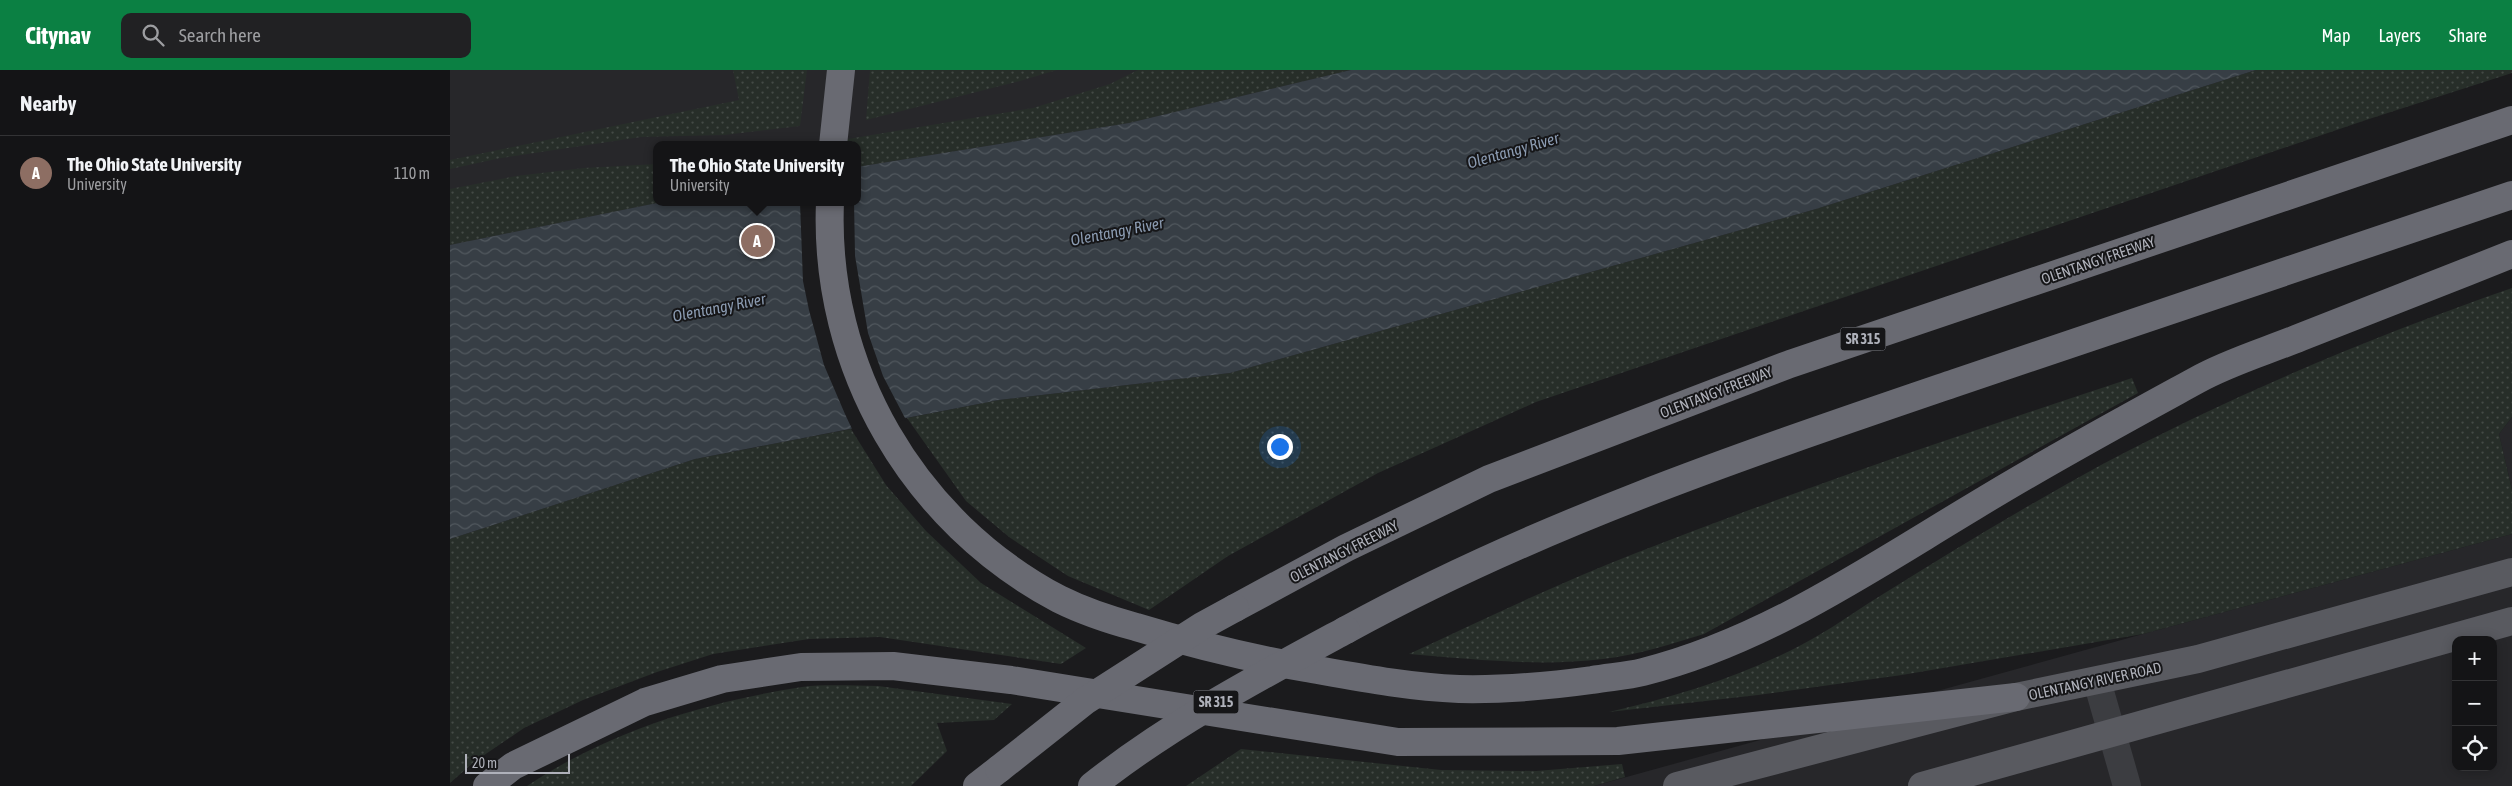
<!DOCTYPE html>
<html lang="en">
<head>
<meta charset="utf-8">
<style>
	:root { --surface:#141416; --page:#212123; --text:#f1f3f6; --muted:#9d9ea1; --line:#333335; --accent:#0b8043 }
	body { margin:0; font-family:"Asap Condensed",sans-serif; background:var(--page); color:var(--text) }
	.controls { position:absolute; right:15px; bottom:15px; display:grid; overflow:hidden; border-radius:10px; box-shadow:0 2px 12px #0003 }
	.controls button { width:45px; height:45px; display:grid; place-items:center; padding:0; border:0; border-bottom:1px solid var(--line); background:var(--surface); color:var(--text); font:25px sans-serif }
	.scale { position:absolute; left:15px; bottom:12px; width:105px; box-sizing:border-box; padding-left:5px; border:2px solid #afb1ba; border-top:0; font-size:14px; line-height:18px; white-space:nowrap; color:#afb1ba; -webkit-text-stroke:4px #161618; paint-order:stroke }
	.you { position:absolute; left:829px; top:376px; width:18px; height:18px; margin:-12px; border:4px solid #fff; border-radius:50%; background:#1a73e8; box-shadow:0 0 0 8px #1a73e833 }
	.badge { display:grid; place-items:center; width:32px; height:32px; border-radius:50%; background:var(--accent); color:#fff; font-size:16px; font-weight:700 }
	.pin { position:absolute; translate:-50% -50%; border:2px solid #fff; box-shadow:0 1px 5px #0006 }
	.popup { position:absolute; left:203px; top:71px; width:208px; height:65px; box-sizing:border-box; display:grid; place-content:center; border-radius:10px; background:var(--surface); filter:drop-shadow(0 1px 4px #0005); font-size:16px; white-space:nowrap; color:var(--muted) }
	.popup b { font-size:19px; color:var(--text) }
	.popup::after { content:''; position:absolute; left:50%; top:100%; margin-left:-10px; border:10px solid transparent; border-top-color:var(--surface) }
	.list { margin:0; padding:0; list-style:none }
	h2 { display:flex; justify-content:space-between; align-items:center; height:65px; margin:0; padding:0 20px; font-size:21px }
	h2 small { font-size:16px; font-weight:400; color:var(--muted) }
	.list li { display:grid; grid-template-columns:32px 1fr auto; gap:15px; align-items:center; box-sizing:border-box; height:75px; padding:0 20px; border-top:1px solid var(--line) }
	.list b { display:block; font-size:19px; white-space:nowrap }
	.list p { margin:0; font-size:16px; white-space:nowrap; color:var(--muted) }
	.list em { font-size:16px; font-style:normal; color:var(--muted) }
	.icon { flex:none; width:28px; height:28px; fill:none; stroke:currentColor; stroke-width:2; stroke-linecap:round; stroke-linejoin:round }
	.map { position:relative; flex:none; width:2062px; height:716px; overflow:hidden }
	header { display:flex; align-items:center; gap:30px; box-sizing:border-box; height:70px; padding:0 25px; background:var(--accent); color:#fff }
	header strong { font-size:24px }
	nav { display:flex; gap:28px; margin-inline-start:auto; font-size:18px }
	.search { width:350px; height:45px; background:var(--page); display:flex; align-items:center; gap:12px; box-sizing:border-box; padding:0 18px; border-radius:10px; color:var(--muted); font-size:19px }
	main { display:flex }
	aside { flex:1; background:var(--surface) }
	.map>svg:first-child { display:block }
	.built { fill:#27272a; fill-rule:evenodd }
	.grass { fill:url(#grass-dots) }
	.water { fill:url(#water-waves) }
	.pier { fill:#1b1b1d }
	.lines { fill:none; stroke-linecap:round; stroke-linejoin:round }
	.minor { stroke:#3c3d41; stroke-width:28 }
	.major { stroke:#595a60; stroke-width:28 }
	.highway { stroke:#696a72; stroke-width:28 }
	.highway-bridge { stroke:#696a72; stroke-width:28 }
	.labels { text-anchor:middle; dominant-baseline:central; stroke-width:4; stroke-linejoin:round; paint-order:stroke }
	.shield { fill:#161618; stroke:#818289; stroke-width:1 }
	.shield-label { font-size:14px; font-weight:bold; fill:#afb1ba }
	.street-label { font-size:15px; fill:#afb1ba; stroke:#161618 }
	.water-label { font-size:16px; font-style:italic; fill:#8b9bb1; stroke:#161618 }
</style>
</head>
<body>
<header>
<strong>Citynav</strong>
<div class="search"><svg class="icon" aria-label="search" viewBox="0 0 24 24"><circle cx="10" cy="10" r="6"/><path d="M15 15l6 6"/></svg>Search here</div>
<nav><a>Map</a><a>Layers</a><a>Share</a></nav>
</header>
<main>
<aside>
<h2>Nearby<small></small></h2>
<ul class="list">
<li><span class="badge" style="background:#8d6e63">A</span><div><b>The Ohio State University</b><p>University</p></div><em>110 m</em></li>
</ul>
</aside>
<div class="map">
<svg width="2062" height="716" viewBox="0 0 2062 716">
	<defs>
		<pattern id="grass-dots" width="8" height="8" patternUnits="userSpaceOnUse" patternTransform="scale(1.25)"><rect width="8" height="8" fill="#272e29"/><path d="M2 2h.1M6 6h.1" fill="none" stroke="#444a46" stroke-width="1.8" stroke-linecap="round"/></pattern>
		<pattern id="water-waves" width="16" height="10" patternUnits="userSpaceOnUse" patternTransform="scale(1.25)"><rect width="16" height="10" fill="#373e45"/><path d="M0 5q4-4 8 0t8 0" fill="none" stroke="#51585e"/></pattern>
	</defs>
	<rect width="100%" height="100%" fill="#1b1b1d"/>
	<path class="built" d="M 0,0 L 1334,0 L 1016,95 L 0,320 ZM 207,75 L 407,75 L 407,132 L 207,132 Z
		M 2062,347 L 2062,420 L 2049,364 Z
		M 2062,464 L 2062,716 L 1144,716 L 1693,564 ZM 2006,570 L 2043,570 L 2043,697 L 2006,697 Z"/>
	<path class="grass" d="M 283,0 L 357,0 L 350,56 L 274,65 L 191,67 L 51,88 L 0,99 L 0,90 L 289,30 Z
		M 420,0 L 607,0 L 570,11 L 416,50 Z
		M 688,0 L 901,0 L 679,53 L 407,97 L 407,75 L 362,75 L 583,38 L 660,14 Z
		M 1806,0 L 2062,0 L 2062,3 L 1916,50 L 1086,332 L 928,403 L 778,486 L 699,540 L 618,506 L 559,467 L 516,431 L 457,348 L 549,330 L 780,303 L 1366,139 Z
		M 207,94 L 207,132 L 212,132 L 0,175 L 0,119 L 66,106 L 134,98 Z
		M 2062,218 L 2062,347 L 2049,364 L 2062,420 L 2062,464 L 1693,564 L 1452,605 L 1308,625 L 1159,642 C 1225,627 1293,606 1353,574 C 1380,560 1404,542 1430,526 C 1502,481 1576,436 1651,395 C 1783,325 1921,267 2062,218 Z
		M 1682,308 L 1688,323 L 1254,564 C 1221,574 1188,585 1153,589 C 1089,597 1023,589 959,584 C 1034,549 1109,513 1186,483 C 1349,419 1516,363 1682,308 Z
		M 401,359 L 436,415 L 476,461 L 531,513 L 636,578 L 611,594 L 430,567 L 359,569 L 263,584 L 207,602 L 133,630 L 74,658 L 24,692 L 0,713 L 0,469 L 245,389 Z
		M 428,616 L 562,634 L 544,650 L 487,653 L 497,681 L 461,716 L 77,716 C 159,661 255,632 352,617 C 376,614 403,616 428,616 Z
		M 791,679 L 991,700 L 1086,701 L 1172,694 L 1175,707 L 1144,716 L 736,716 Z"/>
	<path class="water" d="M 901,0 L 1806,0 L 1366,139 L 780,303 L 549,330 L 245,389 L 0,469 L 0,175 L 212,132 L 407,132 L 407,97 L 679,53 Z"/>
	<path class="pier" d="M 350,132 L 404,132 L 405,186 L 418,263 L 433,306 L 456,350 L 403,361 L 395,344 L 374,295 L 359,240 L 353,211 Z"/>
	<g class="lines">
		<path class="minor" d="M 1647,611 L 1677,716"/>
		<path class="major" d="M 1227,716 L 1566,627 L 1748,589 L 2062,502
			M 1472,716 L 2062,551"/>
		<path class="highway" d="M 383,75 L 391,0
			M 380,132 C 373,297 463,452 609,529 C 633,541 660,550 686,557 C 742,574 799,588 856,598 C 907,607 958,617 1009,619 C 1053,620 1099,616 1142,610 C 1159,607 1177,606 1193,602 C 1313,572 1418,500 1523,437 C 1596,392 1672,351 1747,310 C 1779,292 1817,281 1851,267 C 1922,239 1992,212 2062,184
			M 785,538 L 896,478 L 1039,409 L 1340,294 L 2062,50
			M 896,560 C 1089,454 1297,384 1505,313 C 1690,251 1876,188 2062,125
			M 37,716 L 63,696 L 195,632 L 272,609 L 351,597 L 443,596 L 561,610 L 948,672 L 1168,671 L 1566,627
			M 527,716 L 549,699"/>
		<path class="highway-bridge" d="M 549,699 L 635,631 L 752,556 L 785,538
			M 642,716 C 720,654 809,607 896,560"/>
	</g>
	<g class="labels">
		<g class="shield">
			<rect x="1390.5" y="257.5" width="45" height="23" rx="4"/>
			<rect x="743.5" y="620.5" width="45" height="23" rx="4"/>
		</g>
		<g class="shield-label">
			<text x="1413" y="269">SR 315</text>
			<text x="766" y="632">SR 315</text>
		</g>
		<g class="street-label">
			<text transform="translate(1648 190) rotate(-19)">OLENTANGY FREEWAY</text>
			<text transform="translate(1266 322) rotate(-21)">OLENTANGY FREEWAY</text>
			<text transform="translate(894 481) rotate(-27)">OLENTANGY FREEWAY</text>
			<text transform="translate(1645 611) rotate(-12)">OLENTANGY RIVER ROAD</text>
		</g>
		<g class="water-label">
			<text transform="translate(1063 80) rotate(-16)">Olentangy River</text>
			<text transform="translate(667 161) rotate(-11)">Olentangy River</text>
			<text transform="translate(269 237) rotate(-11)">Olentangy River</text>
		</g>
	</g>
</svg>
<div class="controls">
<button>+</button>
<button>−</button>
<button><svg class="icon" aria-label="locate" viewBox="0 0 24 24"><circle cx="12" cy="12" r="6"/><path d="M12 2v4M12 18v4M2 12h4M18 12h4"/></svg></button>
</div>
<div class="scale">20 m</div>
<div class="you"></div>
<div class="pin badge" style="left:307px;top:171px;background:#8d6e63">A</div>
<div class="popup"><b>The Ohio State University</b>University</div>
</div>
</main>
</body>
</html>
